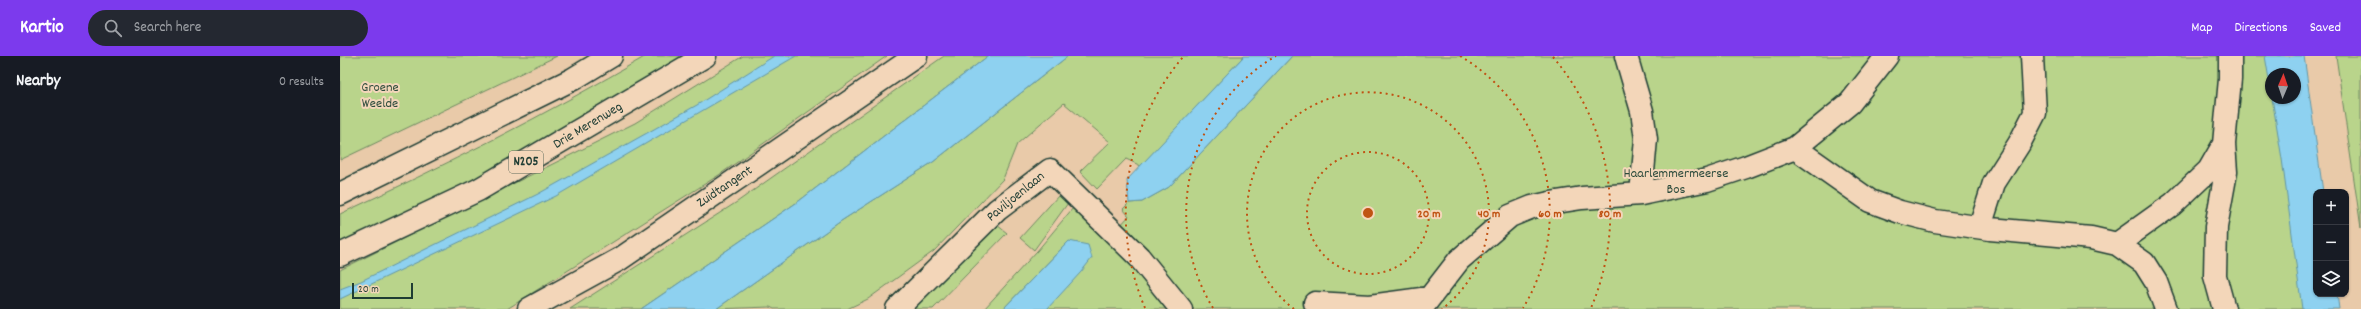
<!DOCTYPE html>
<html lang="en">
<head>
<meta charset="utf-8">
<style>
	:root { --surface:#171b24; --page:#242831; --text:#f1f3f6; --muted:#9ea1a6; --line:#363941; --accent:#7c3aed }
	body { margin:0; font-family:Dekko,sans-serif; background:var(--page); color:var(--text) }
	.controls { position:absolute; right:12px; bottom:12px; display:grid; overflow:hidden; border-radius:8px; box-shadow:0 1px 3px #0004 }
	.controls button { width:36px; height:36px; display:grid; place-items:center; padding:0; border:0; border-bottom:1px solid var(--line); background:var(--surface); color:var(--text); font:20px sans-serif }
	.compass { position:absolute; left:1925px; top:12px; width:36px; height:36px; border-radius:50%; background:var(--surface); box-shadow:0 1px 3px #0004; rotate:2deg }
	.scale { position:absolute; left:12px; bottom:10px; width:61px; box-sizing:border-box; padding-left:4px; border:2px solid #1f3d34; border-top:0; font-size:11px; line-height:14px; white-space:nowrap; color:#1f3d34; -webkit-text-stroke:3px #f3d6b9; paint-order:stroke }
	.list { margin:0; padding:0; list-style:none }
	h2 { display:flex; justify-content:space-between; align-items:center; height:52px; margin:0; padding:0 16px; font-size:17px }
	h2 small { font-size:13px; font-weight:400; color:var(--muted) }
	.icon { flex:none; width:22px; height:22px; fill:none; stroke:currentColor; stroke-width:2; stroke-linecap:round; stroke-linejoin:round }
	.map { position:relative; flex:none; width:2021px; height:253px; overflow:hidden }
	header { display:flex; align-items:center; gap:24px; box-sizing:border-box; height:56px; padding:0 20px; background:var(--accent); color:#fff }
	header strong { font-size:19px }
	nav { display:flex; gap:22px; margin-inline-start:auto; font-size:14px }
	.search { width:280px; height:36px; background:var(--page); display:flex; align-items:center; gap:10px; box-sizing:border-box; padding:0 14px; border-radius:22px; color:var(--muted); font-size:15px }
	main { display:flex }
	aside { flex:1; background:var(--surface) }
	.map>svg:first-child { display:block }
	.green { fill:#b9d48b; stroke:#6c8860 }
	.water { fill:#8ed1f0; stroke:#6296a5 }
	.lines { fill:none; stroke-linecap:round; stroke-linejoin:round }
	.minor-casing { stroke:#1f3d34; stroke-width:25 }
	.highway-casing { stroke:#1f3d34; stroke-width:25 }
	.minor { stroke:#f3d6b9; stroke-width:22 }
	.highway { stroke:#f3d6b9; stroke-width:22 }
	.ring { fill:none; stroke:#c05314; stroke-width:2; stroke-dasharray:2 4 }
	.labels { text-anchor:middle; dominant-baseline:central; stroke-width:4; stroke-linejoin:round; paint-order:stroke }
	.shield { fill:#f3d6b9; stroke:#5f6b5c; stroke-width:1 }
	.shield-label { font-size:13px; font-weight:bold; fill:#1f3d34 }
	.park-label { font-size:14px; fill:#2e4c3d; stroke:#f3d6b9 }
	.street-label { font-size:14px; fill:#1f3d34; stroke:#f3d6b9 }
	.centre { fill:#c05314; stroke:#f3d6b9; stroke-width:2 }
	.ring-label { font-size:12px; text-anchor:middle; font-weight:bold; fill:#c05314; stroke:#f3d6b9; stroke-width:4; stroke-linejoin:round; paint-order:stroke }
</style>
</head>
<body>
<header>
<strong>Kartio</strong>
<div class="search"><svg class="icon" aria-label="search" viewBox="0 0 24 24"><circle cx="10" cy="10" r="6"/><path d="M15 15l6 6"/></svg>Search here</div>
<nav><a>Map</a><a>Directions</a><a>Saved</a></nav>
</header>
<main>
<aside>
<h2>Nearby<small>0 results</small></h2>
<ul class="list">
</ul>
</aside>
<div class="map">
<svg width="2021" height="253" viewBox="0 0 2021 253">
	<rect width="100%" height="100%" fill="#e9caa9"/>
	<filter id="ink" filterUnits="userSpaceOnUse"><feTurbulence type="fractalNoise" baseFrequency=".025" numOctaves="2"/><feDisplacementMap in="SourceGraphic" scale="8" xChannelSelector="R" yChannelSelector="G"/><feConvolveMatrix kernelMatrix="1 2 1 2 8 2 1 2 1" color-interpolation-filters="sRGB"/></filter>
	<g filter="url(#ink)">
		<path class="green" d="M 0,0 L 217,0 L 0,104 Z
			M 306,0 L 355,0 L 290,40 L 51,167 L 0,188 L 0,158 C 104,110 207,58 306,0 Z
			M 403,0 L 547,0 L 379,119 L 167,253 L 0,253 L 0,214 L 295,67 Z
			M 604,0 L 648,0 L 459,145 L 301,253 L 230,253 L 397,146 Z
			M 728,0 L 904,0 L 801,110 L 786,103 L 757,133 L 740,115 L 770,86 L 724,47 L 677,88 L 663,123 L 594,195 L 528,243 L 507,253 L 434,253 L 430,251 L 376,253 L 501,165 L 593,106 Z
			M 952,0 L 1935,0 L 1931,18 L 1931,42 L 1941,42 L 1967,253 L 705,253 L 729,185 L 663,253 L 644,253 L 697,195 L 733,152 L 767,184 L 789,160 L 783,153 L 789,147 L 802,146 L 829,131 Z
			M 1996,0 L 2021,0 L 2021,172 Z
			M 719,139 L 728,147 L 694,194 L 680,182 Z
			M 657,169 L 667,177 L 593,253 L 574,253 Z"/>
		<path class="water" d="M 434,0 L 456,0 L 216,140 L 0,243 L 0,233 L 21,225 L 198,138 L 357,49 Z
			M 648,0 L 728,0 L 593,106 L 501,165 L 376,253 L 301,253 L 459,145 Z
			M 904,0 L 952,0 L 829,131 L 802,146 L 789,147 L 787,124 Z
			M 1925,0 L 1964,0 L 1983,136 L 1976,136 L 1976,238 L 1997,238 L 1999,253 L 1962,253 L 1942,103 L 1932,42 L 1955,42 L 1955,18 L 1931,18 L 1931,35 Z
			M 729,185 L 748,189 L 752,202 L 741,216 L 707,253 L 663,253 Z"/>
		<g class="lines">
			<defs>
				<path id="minor" d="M 1286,0 L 1302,55 L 1306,83 L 1301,138
					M 1455,92 L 1530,145 L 1560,156 L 1595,165 L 1650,173 L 1751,182 L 1777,188 L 1804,207 L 1816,226 L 1826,253
					M 1640,171 L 1654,127 L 1679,88 L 1695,57 L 1692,0
					M 1777,188 L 1833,148 L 1869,114 L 1884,88
					M 975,247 L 1030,250 L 1089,242
					M 189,253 L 280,203 L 576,0
					M 557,253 L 657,154 L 710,114 L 799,201 L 841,253
					M 1081,253 L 1119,204 L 1170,160 L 1192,151 L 1210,147 L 1242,142 L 1301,138 L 1367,124 L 1406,111 L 1455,92 L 1510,47 L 1547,0
					M 1884,253 L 1875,220 L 1876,171 L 1886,116 L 1884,88 L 1890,23 L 1890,0"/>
				<path id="highway" d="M 0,138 L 233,23 L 271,0
					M 0,199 L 138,134 L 365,0"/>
			</defs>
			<use href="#minor" class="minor-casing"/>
			<use href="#highway" class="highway-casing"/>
			<use href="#minor" class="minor"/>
			<use href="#highway" class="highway"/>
		</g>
	</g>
	<g class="ring">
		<circle cx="1028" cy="157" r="61"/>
		<path d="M954 253A121 121 0 1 1 1102 253"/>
		<path d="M873 252A182 182 0 0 1 936 0M1120 0A182 182 0 0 1 1183 252"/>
		<path d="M805 252A242 242 0 0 1 843 1M1213 1A242 242 0 0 1 1251 252"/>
	</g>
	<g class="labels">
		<rect class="shield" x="169" y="95" width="34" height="22" rx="3"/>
		<g class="shield-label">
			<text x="186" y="106">N205</text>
		</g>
		<g class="park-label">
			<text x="40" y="32">Groene<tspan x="40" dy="16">Weelde</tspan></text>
			<text x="1336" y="118">Haarlemmermeerse<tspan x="1336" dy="16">Bos</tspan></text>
		</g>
		<g class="street-label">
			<text transform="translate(248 70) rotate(-31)">Drie Merenweg</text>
			<text transform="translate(385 131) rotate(-34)">Zuidtangent</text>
			<text transform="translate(676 141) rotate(-39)">Paviljoenlaan</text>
		</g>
	</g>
	<circle cx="1028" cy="157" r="6" class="centre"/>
	<g class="ring-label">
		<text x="1089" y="161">20 m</text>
		<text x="1149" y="161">40 m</text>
		<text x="1210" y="161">60 m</text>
		<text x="1270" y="161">80 m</text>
	</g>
</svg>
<div class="controls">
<button>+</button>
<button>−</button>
<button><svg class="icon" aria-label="layers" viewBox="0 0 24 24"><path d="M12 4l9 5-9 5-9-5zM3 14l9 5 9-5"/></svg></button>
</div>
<svg class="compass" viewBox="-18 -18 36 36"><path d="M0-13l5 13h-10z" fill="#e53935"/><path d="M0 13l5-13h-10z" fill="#9ea1a6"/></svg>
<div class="scale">20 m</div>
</div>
</main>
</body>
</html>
